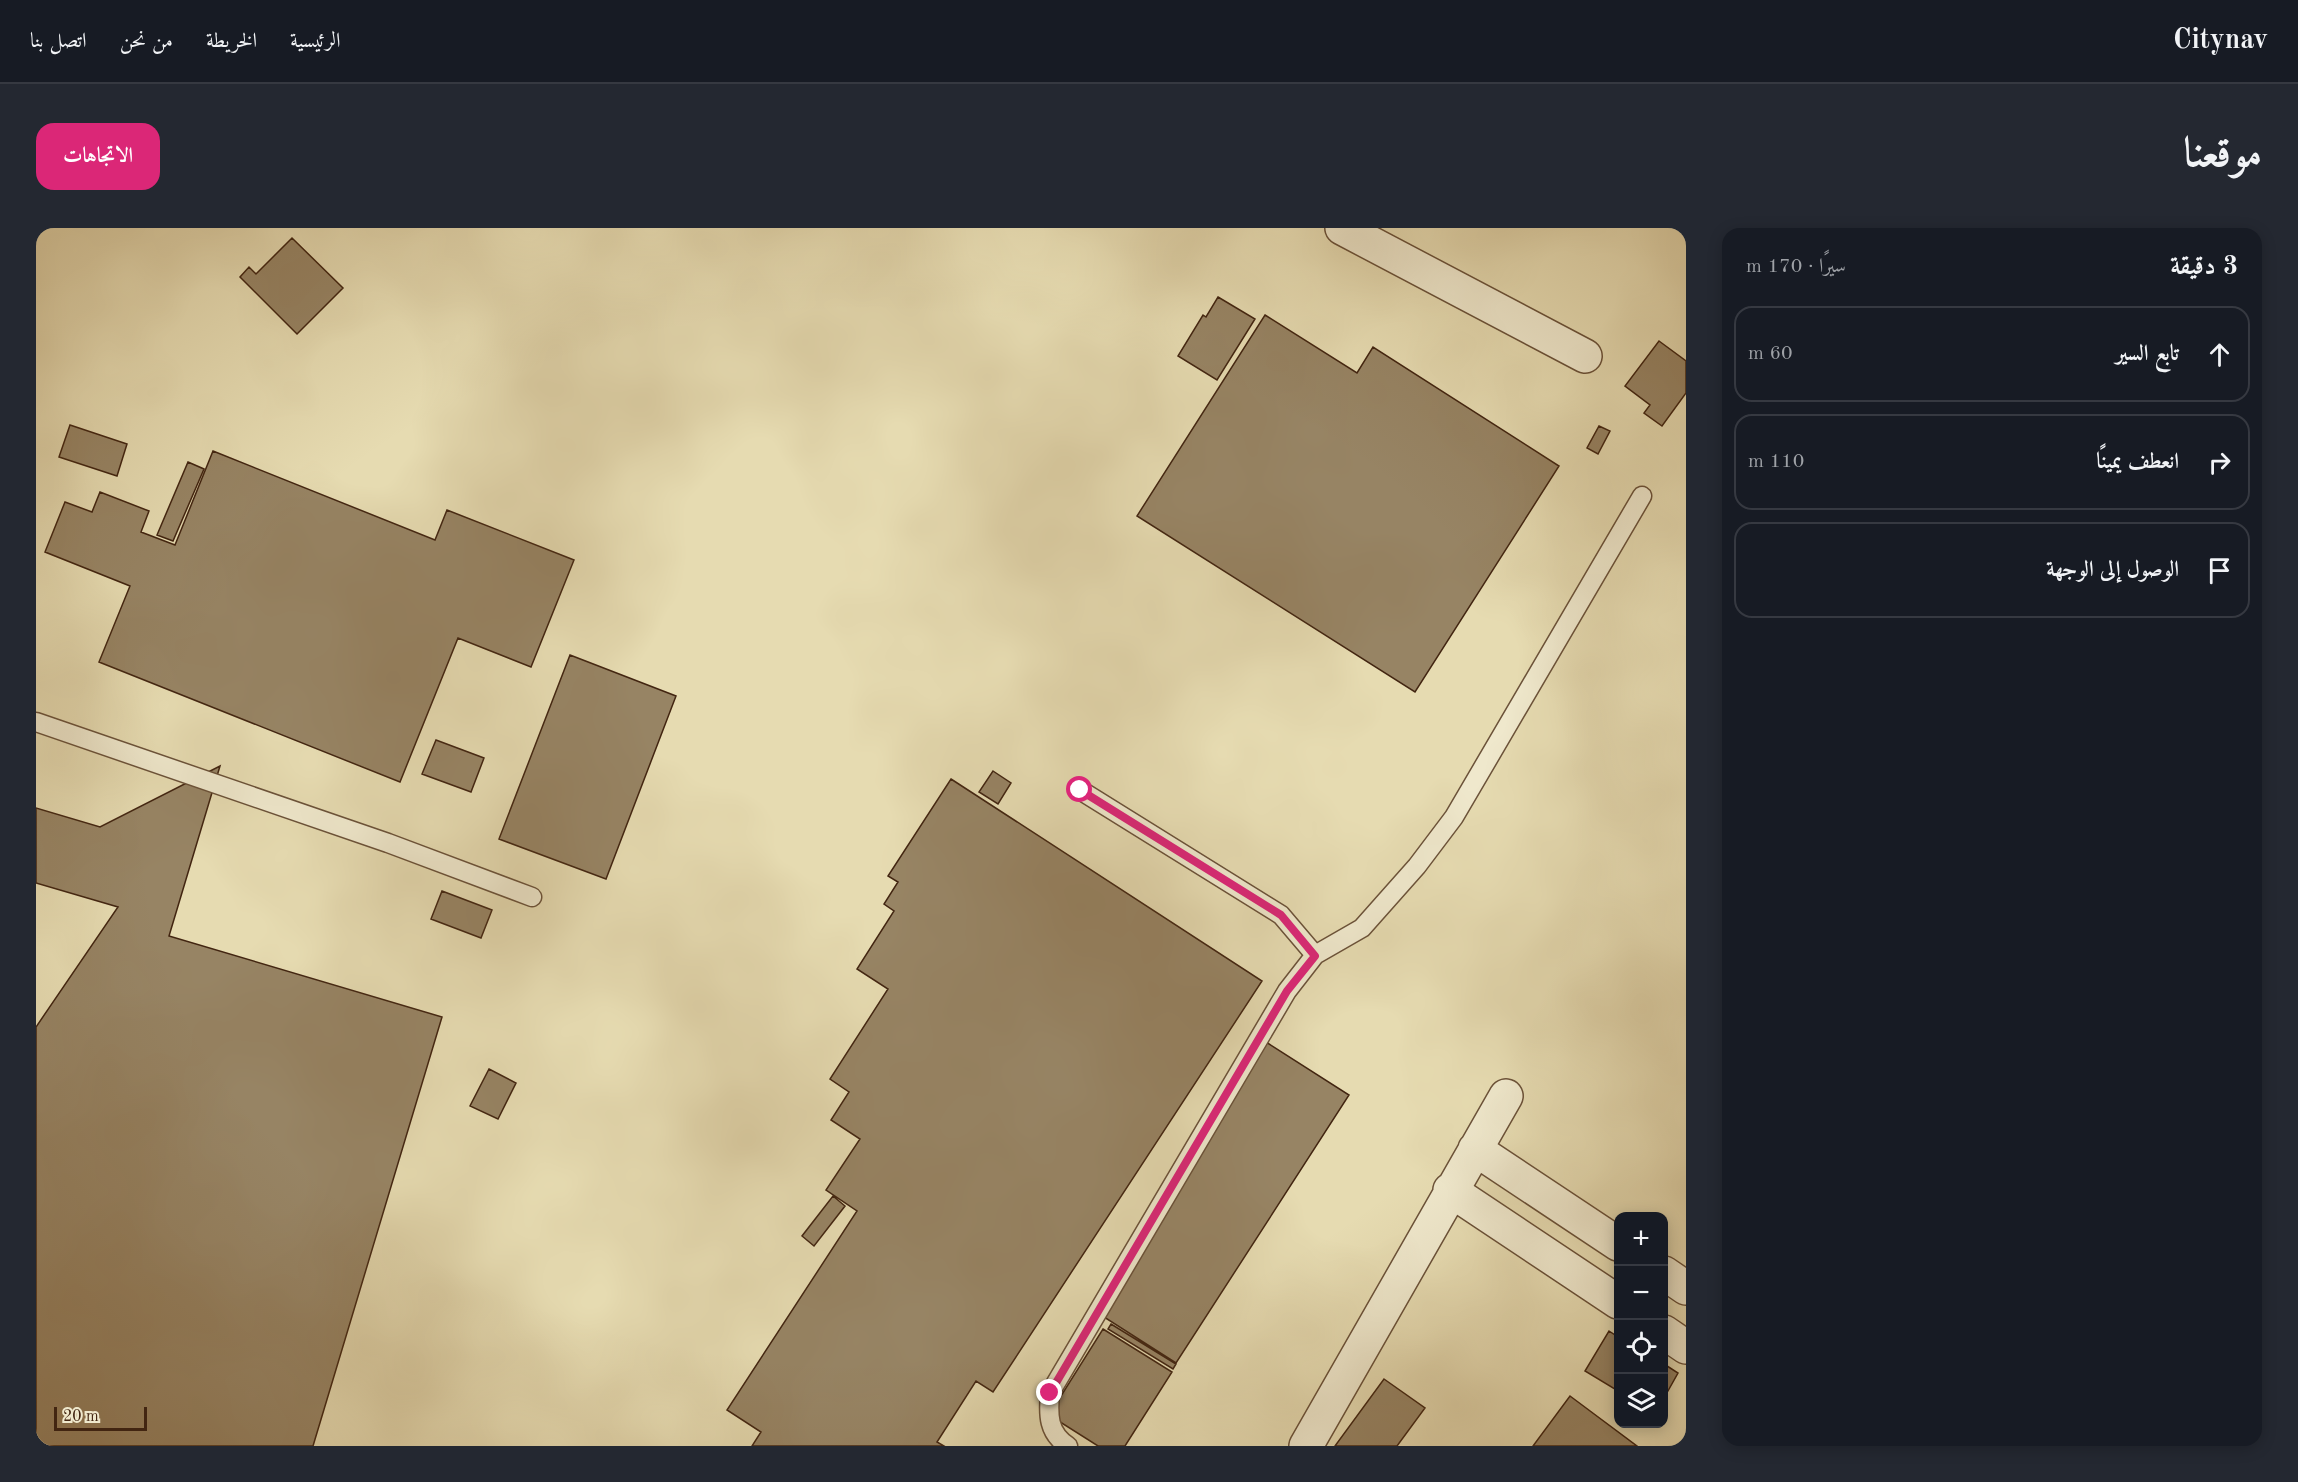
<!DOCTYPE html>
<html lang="ar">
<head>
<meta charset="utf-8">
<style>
	:root { --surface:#171b24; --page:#242831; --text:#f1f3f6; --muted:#9ea1a6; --line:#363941; --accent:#db2777 }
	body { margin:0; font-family:"Old Standard TT",Amiri,serif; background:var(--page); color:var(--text); direction:rtl }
	.controls { position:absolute; right:18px; bottom:18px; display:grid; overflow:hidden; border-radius:12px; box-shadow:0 3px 15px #0003 }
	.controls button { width:54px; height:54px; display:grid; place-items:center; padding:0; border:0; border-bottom:2px solid var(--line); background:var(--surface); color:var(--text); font:30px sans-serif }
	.scale { position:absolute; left:18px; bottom:15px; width:93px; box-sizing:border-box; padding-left:6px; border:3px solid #422511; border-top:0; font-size:16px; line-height:21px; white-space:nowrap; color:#422511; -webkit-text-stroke:4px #efe8cc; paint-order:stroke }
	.stop { position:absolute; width:18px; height:18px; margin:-14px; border:4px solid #db2777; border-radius:50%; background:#fff }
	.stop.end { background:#db2777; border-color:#fff; box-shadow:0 2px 6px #0008 }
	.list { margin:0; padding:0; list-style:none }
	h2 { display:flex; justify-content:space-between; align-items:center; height:78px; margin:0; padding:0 24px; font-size:26px }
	h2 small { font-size:20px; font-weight:400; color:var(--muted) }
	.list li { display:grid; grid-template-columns:39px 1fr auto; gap:18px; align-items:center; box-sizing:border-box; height:96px; margin:0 12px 12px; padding:0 12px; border:2px solid var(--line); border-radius:18px }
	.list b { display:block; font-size:22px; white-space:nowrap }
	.list em { font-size:20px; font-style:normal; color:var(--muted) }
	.icon { flex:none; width:33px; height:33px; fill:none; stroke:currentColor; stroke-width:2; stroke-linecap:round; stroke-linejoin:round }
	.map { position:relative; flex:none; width:1650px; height:1218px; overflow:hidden; direction:ltr; border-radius:18px }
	header { display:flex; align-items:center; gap:36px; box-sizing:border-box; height:84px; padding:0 30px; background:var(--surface); border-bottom:2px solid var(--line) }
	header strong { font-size:28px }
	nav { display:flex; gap:33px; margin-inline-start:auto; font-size:21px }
	.intro { display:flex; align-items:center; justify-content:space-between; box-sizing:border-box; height:144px; padding:0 36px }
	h1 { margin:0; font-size:42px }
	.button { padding:15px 27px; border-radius:18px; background:var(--accent); color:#fff; font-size:21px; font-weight:700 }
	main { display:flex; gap:36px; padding:0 36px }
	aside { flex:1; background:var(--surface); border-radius:18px; box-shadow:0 3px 15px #0003 }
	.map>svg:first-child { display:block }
	.building { fill:#978464; stroke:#422511; stroke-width:1.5 }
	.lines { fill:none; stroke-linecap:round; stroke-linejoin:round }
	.lane-casing { stroke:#6b5239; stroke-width:21 }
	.street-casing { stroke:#6b5239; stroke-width:36 }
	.lane { stroke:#efe8cc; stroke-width:18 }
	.street { stroke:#efe8cc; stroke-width:33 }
	.route { stroke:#db2777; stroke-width:8 }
</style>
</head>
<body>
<header>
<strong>Citynav</strong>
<nav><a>الرئيسية</a><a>الخريطة</a><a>من نحن</a><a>اتصل بنا</a></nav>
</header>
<div class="intro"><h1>موقعنا</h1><a class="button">الاتجاهات</a></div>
<main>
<aside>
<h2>3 دقيقة<small>سيرًا · 170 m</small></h2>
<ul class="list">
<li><svg class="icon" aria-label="ahead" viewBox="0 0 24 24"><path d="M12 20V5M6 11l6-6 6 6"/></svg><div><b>تابع السير</b></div><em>60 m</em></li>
<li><svg class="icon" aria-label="right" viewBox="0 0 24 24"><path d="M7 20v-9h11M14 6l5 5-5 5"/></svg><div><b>انعطف يمينًا</b></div><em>110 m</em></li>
<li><svg class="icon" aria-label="arrive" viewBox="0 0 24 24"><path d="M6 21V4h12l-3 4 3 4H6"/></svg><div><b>الوصول إلى الوجهة</b></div></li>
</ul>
</aside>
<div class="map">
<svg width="1650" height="1218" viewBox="0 0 1650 1218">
	<rect width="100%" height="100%" fill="#e6dbb1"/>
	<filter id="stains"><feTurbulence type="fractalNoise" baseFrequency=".00333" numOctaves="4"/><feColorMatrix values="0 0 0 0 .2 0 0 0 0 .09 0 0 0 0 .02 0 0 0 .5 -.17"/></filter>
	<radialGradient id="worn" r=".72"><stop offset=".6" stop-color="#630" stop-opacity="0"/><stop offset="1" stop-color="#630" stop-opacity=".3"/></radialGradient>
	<path class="building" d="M 256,10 L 307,60 L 261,106 L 204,49 L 213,39 L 220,46 Z
		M 1182,69 L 1219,91 L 1181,152 L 1142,128 L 1167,87 L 1170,89 Z
		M 1229,87 L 1321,145 L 1337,119 L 1523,238 L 1379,464 L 1101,288 Z
		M 1623,113 L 1650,133 L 1650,165 L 1626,198 L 1608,185 L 1614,177 L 1589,158 Z
		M 34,197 L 91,216 L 81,248 L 23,229 Z
		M 1563,198 L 1574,203 L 1562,226 L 1551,220 Z
		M 177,223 L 399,312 L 411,282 L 538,332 L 495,439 L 422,410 L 364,554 L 63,434 L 94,358 L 9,324 L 29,274 L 56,284 L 64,264 L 113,283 L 105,304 L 139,317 Z
		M 152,234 L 168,241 L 137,313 L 121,307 Z
		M 534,427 L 640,468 L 570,651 L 463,611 Z
		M 400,512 L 448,530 L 435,564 L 386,546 Z
		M 184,538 L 133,708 L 406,789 L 277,1218 L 0,1218 L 0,799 L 82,679 L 0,655 L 0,580 L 64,599 Z
		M 957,543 L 975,555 L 962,576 L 943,564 Z
		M 915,551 L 1226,753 L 957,1164 L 940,1153 L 901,1214 L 908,1218 L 716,1218 L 725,1204 L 691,1182 L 821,983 L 790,962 L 824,911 L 795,892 L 813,864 L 794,851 L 852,761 L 821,741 L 858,683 L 848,676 L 862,654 L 852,648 Z
		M 406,663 L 456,682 L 445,710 L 395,691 Z
		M 1230,814 L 1313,867 L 1140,1135 L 1057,1082 Z
		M 453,841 L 480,855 L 462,891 L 434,878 Z
		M 797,968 L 809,978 L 778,1018 L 766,1008 Z
		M 1075,1096 L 1140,1136 L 1137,1141 L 1072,1101 Z
		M 1067,1101 L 1136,1144 L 1089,1218 L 1062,1218 L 1013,1187 Z
		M 1573,1103 L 1582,1109 L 1582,1163 L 1549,1143 Z
		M 1628,1136 L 1642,1145 L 1628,1170 Z
		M 1348,1151 L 1389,1180 L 1361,1218 L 1299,1218 Z
		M 1534,1168 L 1601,1218 L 1497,1218 Z"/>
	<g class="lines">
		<defs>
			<path id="lane" d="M 0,494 L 352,615 L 496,669
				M 1044,562 L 1245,687 L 1279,727
				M 1032,1218 C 1012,1205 1012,1187 1014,1165 L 1251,763 L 1279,727 L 1326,700 L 1381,638 L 1418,589 L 1606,268"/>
			<path id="street" d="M 1306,0 L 1549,128
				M 1439,921 L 1582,1016
				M 1414,962 L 1582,1074
				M 1628,1045 L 1650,1060
				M 1628,1104 L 1650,1119
				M 1270,1218 L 1470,868"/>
		</defs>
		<use href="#lane" class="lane-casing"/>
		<use href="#street" class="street-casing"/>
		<use href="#lane" class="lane"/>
		<use href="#street" class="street"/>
	</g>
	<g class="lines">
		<path class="route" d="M 1014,1165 L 1251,763 L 1279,728 L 1245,687 L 1044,562"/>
	</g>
	<rect width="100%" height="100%" filter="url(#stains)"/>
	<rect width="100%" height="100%" fill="url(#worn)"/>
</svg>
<div class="controls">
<button>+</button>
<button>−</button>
<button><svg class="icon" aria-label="locate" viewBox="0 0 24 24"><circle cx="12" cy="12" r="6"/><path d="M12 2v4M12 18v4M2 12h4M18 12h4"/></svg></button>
<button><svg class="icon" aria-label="layers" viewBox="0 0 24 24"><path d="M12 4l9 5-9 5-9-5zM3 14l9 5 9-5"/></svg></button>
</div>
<div class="scale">20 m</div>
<div class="stop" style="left:1044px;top:562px"></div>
<div class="stop end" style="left:1014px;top:1165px"></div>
</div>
</main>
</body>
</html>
